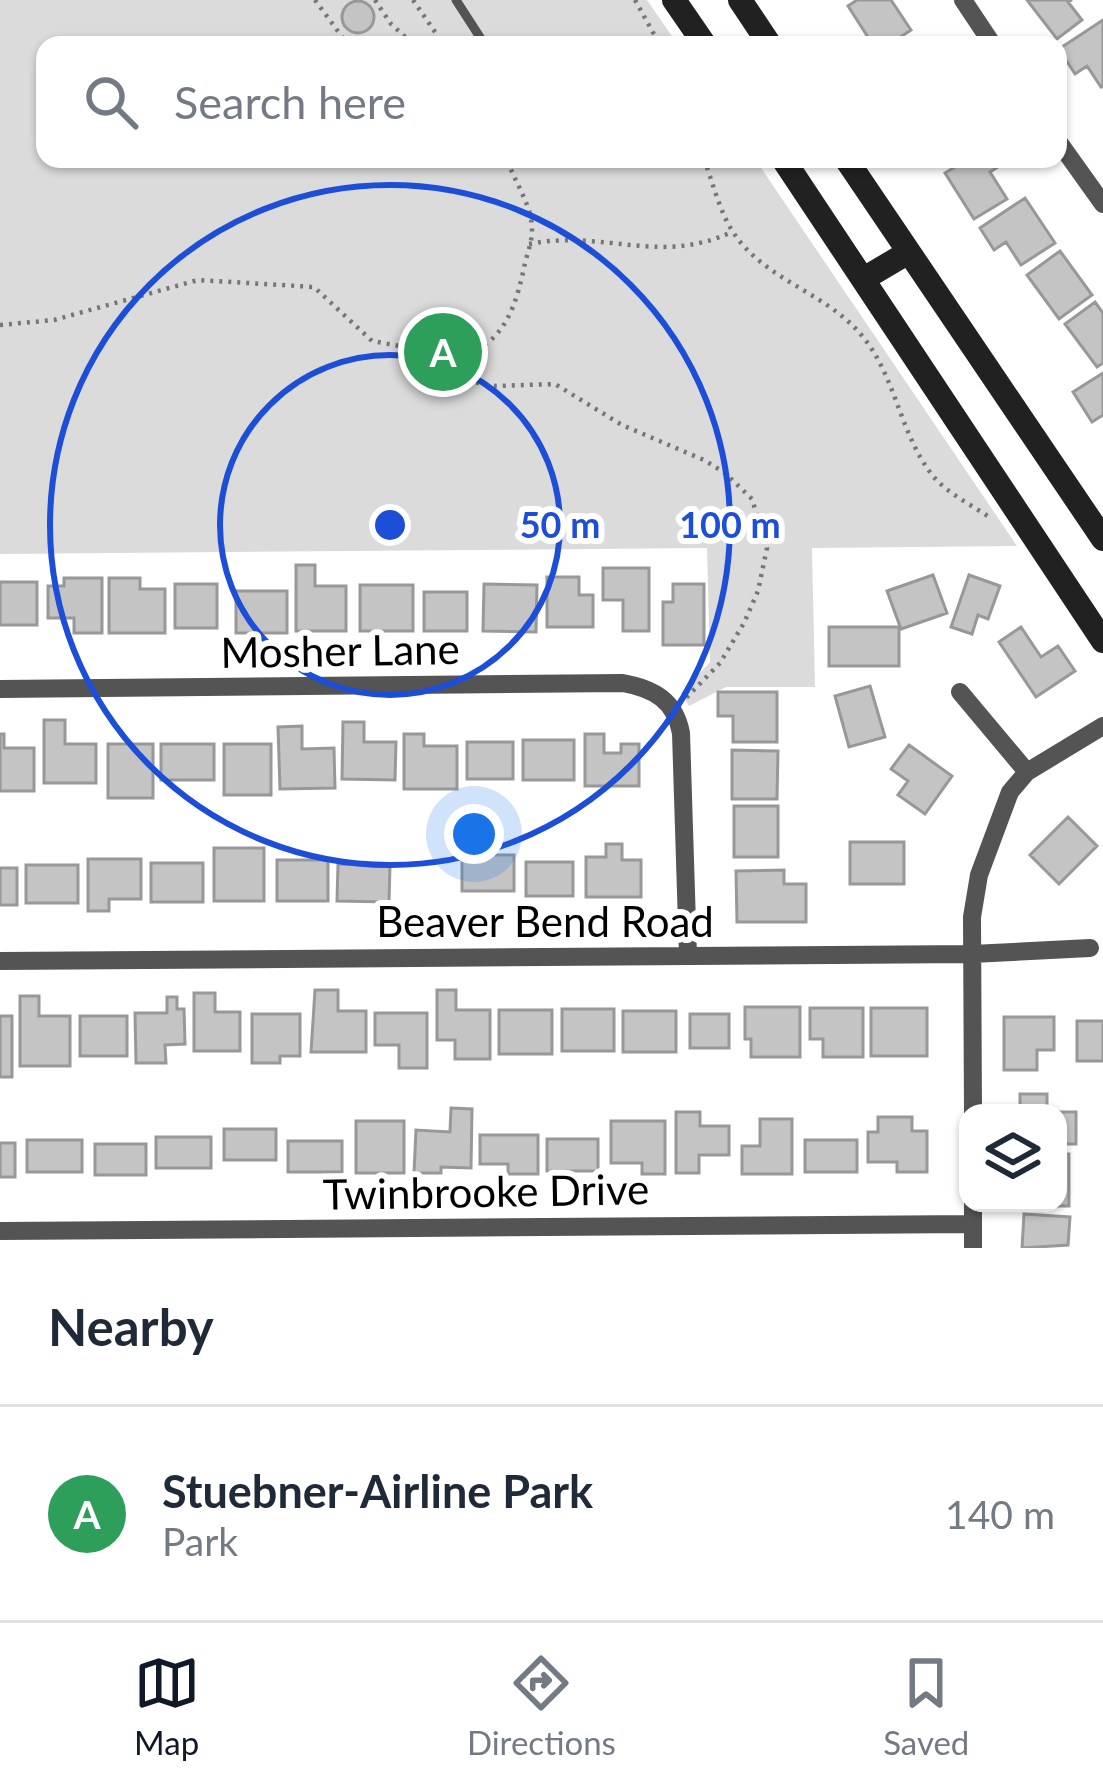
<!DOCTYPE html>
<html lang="en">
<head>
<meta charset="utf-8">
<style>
	:root { --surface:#fff; --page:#f2f2f3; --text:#1f2937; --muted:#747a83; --line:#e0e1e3; --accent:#111827 }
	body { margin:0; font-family:Lato,sans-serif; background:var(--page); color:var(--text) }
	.controls { position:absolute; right:36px; bottom:36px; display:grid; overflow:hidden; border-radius:24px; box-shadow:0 3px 9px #0004 }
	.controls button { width:108px; height:108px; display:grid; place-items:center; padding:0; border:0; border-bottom:3px solid var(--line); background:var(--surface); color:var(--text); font:60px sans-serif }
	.you { position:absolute; left:474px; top:834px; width:42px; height:42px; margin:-30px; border:9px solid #fff; border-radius:50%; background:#1a73e8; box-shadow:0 0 0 18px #1a73e833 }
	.badge { display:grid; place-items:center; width:78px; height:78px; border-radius:50%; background:var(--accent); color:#fff; font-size:39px; font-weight:700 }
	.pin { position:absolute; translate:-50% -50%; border:6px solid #fff; box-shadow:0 3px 12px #0006 }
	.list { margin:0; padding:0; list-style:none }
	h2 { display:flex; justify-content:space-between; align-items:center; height:156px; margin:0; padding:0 48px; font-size:51px }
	h2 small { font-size:39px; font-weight:400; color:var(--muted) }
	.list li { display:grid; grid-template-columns:78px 1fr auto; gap:36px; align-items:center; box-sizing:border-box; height:216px; padding:0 48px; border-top:3px solid var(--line) }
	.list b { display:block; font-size:45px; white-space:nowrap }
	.list p { margin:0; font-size:39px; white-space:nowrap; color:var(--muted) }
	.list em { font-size:39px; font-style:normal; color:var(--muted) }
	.icon { flex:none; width:66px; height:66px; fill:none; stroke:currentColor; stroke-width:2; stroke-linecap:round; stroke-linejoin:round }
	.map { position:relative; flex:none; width:1103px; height:1248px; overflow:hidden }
	.search { position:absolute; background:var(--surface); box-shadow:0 3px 9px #0004; left:36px; right:36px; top:36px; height:132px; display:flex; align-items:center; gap:30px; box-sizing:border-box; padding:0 42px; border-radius:24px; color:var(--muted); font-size:45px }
	.sheet { height:372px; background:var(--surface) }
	nav { display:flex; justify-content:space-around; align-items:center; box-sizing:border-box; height:168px; border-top:3px solid var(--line); background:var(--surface); font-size:33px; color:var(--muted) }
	nav a { display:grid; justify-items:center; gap:6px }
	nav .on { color:var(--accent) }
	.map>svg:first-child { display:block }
	.green { fill:#dbdbdb }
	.building { fill:#c4c4c4; stroke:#989898; stroke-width:3 }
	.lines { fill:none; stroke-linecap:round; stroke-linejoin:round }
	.path { stroke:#767676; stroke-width:4.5; stroke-dasharray:3 6; stroke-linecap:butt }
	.service { stroke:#545454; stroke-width:9 }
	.minor { stroke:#545454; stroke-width:18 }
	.secondary { stroke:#212121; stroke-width:24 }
	.ring { fill:none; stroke:#1d4ed8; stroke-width:6 }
	.labels { text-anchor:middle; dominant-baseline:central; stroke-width:12; stroke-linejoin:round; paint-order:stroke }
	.street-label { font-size:42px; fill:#000; stroke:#fff }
	.centre { fill:#1d4ed8; stroke:#fff; stroke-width:6 }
	.ring-label { font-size:36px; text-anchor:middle; font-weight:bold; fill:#1d4ed8; stroke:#fff; stroke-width:12; stroke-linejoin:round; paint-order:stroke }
</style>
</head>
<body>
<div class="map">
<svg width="1103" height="1248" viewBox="0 0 1103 1248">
	<rect width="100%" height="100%" fill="#fff"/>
	<path class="green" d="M 0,0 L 647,0 L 678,45 L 45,45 L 45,159 L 755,159 L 1017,546 L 812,548 L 815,687 L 726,687 L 689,706 L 681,693 L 710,662 L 707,548 L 0,554 Z"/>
	<path class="building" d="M 857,0 L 891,0 L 911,30 L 888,45 L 873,45 L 848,6 Z
		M 1027,0 L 1072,0 L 1068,2 L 1082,20 L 1057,39 Z
		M342 17a16 16 0 1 1 32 0a16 16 0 1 1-32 0Z
		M 1103,20 L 1103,86 L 1101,87 L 1087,66 L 1075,74 L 1059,49 Z
		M 968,159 L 998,159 L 1001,165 L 990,172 L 1007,199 L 974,219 L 945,173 Z
		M 1025,198 L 1055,243 L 1021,265 L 1006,242 L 994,250 L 980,228 Z
		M 1060,251 L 1092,295 L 1059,319 L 1027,275 Z
		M 1095,302 L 1103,313 L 1103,363 L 1097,367 L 1065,324 Z
		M 1103,373 L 1103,415 L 1092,422 L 1073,392 Z
		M 296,565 L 315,565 L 315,586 L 346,586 L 346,631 L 296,631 Z
		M 603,568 L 649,568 L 649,631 L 623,631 L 623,600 L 603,600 Z
		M 933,575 L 947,613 L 901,629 L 887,591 Z
		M 969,575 L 1000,586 L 988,619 L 978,615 L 972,634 L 951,627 Z
		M 547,577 L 579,577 L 579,595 L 593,595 L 593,627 L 547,627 Z
		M 64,578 L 102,578 L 102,633 L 74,633 L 74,618 L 48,618 L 48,586 L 64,586 Z
		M 109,578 L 140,578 L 140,589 L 165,589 L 165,633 L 109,633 Z
		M 0,582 L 37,582 L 37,625 L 0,625 Z
		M 175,584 L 217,584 L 217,628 L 175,628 Z
		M 484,584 L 537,585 L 536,632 L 483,631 Z
		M 673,584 L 704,584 L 704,645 L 663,645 L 663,602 L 673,602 Z
		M 360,585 L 413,585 L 413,631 L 360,631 Z
		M 236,591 L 287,591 L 287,633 L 236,633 Z
		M 424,592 L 467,592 L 467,631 L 424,631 Z
		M 829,627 L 899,627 L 899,666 L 829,666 Z
		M 1021,627 L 1041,657 L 1058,646 L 1075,671 L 1036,697 L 999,642 Z
		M 870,686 L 885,737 L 849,747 L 835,696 Z
		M 718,692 L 777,692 L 777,742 L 733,742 L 733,716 L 718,716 Z
		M 44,720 L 65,720 L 65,744 L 96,744 L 96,783 L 44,783 Z
		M 343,722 L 364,722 L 364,742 L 396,742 L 395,780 L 342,779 Z
		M 302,726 L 302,749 L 334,748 L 335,788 L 280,789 L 278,727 Z
		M 0,734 L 4,734 L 4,748 L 34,748 L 34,791 L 0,791 Z
		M 404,734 L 424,734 L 424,746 L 457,746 L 457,789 L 404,789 Z
		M 585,734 L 604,734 L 604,753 L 621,753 L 621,744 L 639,744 L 639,786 L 585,786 Z
		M 523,740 L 574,740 L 574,780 L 523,780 Z
		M 467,742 L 513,742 L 513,779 L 467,779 Z
		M 108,744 L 153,744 L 153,798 L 108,798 Z
		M 161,744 L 214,744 L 214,780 L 161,780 Z
		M 224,744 L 271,744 L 271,795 L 224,795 Z
		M 909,745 L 952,776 L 925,814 L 898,795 L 908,781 L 891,769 Z
		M 732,750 L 778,751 L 777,799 L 732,799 Z
		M 734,806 L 778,806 L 778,857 L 734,857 Z
		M 1068,817 L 1097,846 L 1059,884 L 1030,855 Z
		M 850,842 L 904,842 L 904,884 L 850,884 Z
		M 606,844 L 622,844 L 622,860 L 641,860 L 641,897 L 586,897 L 586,857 L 606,857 Z
		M 214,848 L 264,848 L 264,901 L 214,901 Z
		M 462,855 L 514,855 L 514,891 L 462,891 Z
		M 88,859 L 141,859 L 141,899 L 109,899 L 109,911 L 88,911 Z
		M 277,860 L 328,860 L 328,901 L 277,901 Z
		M 526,862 L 573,862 L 573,896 L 526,896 Z
		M 151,863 L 203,863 L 203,902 L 151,902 Z
		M 338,864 L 390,865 L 389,902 L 337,901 Z
		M 26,865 L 78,865 L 78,903 L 26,903 Z
		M 0,868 L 17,868 L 17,905 L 0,905 Z
		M 784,870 L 784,884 L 806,884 L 806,922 L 737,922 L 736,871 Z
		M 315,990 L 338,990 L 338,1011 L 366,1011 L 366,1052 L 311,1052 Z
		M 437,990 L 456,990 L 456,1010 L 490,1010 L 490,1059 L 455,1059 L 455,1040 L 437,1040 Z
		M 194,993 L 215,993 L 215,1012 L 240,1012 L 240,1051 L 194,1051 Z
		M 20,996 L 39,996 L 39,1016 L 70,1016 L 70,1066 L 20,1066 Z
		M 167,997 L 177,997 L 177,1009 L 184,1009 L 185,1044 L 165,1045 L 166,1063 L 136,1063 L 135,1013 L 167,1013 Z
		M 745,1007 L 800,1007 L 800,1057 L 751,1057 L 751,1039 L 745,1039 Z
		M 810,1008 L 863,1008 L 863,1057 L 823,1057 L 823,1039 L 810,1039 Z
		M 871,1008 L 927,1008 L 927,1056 L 871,1056 Z
		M 562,1009 L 614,1009 L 614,1051 L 562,1051 Z
		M 499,1010 L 552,1010 L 552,1054 L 499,1054 Z
		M 623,1011 L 676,1011 L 676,1052 L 623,1052 Z
		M 375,1013 L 427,1013 L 427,1068 L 399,1068 L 399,1045 L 375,1045 Z
		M 252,1014 L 300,1014 L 300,1056 L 280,1056 L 280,1063 L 252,1063 Z
		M 690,1014 L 729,1014 L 729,1048 L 690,1048 Z
		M 0,1016 L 12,1016 L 12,1077 L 0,1077 Z
		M 80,1016 L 127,1016 L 127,1056 L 80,1056 Z
		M 1004,1017 L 1054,1017 L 1054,1050 L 1037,1050 L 1037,1070 L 1004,1070 Z
		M 1077,1021 L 1103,1021 L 1103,1061 L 1077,1061 Z
		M 1020,1094 L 1047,1094 L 1047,1112 L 1076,1112 L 1076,1144 L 1058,1144 L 1058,1113 L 1020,1113 Z
		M 451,1108 L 472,1109 L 471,1168 L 441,1167 L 441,1173 L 414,1173 L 416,1130 L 450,1132 Z
		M 676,1112 L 700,1112 L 700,1126 L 729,1126 L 729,1155 L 699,1155 L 699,1173 L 676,1173 Z
		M 878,1117 L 912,1117 L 912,1131 L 927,1131 L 927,1172 L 897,1172 L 897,1162 L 868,1162 L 868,1132 L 878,1132 Z
		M 760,1119 L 792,1119 L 792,1174 L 742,1174 L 742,1146 L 760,1146 Z
		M 356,1121 L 404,1121 L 404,1173 L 356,1173 Z
		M 611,1121 L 665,1121 L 665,1174 L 642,1174 L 642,1163 L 611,1163 Z
		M 224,1129 L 276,1129 L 276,1160 L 224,1160 Z
		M 480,1135 L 538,1135 L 538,1174 L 508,1174 L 508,1164 L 480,1164 Z
		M 156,1137 L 211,1137 L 211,1168 L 156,1168 Z
		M 547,1139 L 598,1139 L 598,1171 L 547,1171 Z
		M 27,1140 L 82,1140 L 82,1172 L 27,1172 Z
		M 805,1140 L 857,1140 L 857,1172 L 805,1172 Z
		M 288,1141 L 342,1141 L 342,1172 L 288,1172 Z
		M 0,1143 L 15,1143 L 15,1177 L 0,1177 Z
		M 95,1144 L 146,1144 L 146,1175 L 95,1175 Z
		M 1058,1154 L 1069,1154 L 1069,1206 L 1041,1206 L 1058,1203 Z
		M 1024,1214 L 1070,1217 L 1068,1245 L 1022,1248 Z"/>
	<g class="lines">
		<path class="path" d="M 315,0 L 348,45
			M 375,0 L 391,24 L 414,45
			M 413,0 L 444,45
			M 635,0 L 660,45
			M 704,159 C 713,183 720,214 735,235 C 768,282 828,293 863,337 C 896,377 900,435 933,476 C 948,494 972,505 992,519
			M 529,244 C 606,229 658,266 732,232
			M 0,325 L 54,320 L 198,280 L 314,287 L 372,341 L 405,347 L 461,380 L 496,386 L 555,384 L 622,425 L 704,460 L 725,473 L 752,499 L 767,548 L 758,591 L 744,623 L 720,663 L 685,699
			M 434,362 C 495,355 512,324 524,268 C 526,256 532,243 532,231 C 533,206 514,182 507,159"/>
		<path class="service" d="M 456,0 L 485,45"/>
		<path class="minor" d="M 963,0 L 993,45
			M 1058,141 L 1103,204
			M 0,689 L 623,683 C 655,689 675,701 681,733 L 688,956
			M 960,692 L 1027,772
			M 0,961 L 972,954 L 1090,948
			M 973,1113 L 972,917 L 979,875 L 1010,792 L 1027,772 L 1103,726
			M 0,1231 L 973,1224
			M 973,1248 L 973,1203"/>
		<path class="secondary" d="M 674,0 L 705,45
			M 740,0 L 770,45
			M 783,159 L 1103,641
			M 846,159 L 1103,539
			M 865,278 L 909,252"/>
	</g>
	<g class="ring">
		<circle cx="390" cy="525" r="170"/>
		<circle cx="390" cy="525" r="340"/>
	</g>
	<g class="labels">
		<g class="street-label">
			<text transform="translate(340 650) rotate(-1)">Mosher Lane</text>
			<text x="545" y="921">Beaver Bend Road</text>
			<text transform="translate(486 1191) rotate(-1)">Twinbrooke Drive</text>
		</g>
	</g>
	<circle cx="390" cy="525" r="18" class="centre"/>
	<g class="ring-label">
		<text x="560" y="538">50 m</text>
		<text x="730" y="538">100 m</text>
	</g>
</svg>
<div class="controls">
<button><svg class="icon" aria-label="layers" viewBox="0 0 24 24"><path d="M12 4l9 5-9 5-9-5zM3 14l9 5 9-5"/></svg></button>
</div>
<div class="you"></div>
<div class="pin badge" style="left:443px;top:352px;background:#2e9e5b">A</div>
<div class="search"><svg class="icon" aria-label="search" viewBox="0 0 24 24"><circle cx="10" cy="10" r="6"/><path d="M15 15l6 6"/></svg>Search here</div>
</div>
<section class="sheet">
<h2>Nearby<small></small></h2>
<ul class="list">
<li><span class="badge" style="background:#2e9e5b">A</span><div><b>Stuebner-Airline Park</b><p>Park</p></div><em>140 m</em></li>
</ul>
</section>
<nav>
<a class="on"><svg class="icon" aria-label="map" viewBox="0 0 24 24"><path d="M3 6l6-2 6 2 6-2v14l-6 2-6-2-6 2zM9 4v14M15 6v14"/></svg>Map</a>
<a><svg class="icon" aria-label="directions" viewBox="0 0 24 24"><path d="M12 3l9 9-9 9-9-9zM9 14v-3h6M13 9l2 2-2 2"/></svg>Directions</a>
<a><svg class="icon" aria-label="saved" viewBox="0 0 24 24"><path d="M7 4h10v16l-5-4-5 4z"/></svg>Saved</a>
</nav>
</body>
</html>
